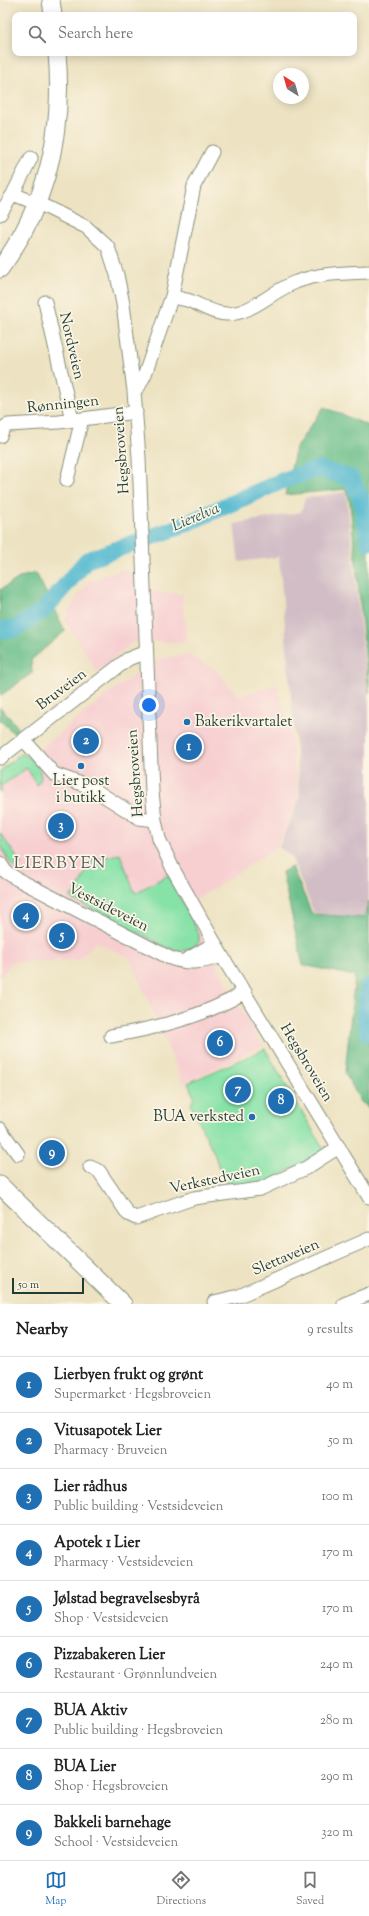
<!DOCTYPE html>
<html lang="en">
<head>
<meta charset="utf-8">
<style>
	:root { --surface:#fff; --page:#f2f2f2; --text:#222; --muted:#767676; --line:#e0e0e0; --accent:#1f6fb2 }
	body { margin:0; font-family:"Sorts Mill Goudy",serif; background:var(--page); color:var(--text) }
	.compass { position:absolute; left:273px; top:68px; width:36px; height:36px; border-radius:50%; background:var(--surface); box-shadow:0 2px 10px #0003; rotate:323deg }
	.scale { position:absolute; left:12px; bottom:10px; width:72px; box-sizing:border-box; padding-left:4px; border:2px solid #1f3d34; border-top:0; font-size:11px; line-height:14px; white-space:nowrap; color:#1f3d34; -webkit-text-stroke:3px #fcf5e5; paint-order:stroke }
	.you { position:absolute; left:149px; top:705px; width:14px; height:14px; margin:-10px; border:3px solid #fff; border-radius:50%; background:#1a73e8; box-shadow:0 0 0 6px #1a73e833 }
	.badge { display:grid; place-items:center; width:26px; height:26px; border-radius:50%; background:var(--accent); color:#fff; font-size:13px; font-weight:700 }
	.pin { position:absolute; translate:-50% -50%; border:2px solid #fff; box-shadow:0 1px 4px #0006 }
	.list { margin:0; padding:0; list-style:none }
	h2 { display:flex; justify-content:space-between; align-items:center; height:52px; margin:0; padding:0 16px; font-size:17px }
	h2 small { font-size:13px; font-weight:400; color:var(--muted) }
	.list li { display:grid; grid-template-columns:26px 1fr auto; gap:12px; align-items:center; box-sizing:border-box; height:56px; padding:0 16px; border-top:1px solid var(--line) }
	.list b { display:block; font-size:15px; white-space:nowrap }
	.list p { margin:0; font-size:13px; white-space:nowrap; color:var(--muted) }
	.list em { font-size:13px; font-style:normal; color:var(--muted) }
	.icon { flex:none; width:22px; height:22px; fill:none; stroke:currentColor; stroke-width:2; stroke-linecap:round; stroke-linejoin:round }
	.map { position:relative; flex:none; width:369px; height:1304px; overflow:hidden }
	.search { position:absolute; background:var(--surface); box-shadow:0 2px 10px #0003; left:12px; right:12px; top:12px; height:44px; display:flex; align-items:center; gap:10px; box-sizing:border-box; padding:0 14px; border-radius:8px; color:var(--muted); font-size:15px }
	.sheet { height:556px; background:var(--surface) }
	nav { display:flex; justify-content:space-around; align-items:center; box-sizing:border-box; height:56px; border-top:1px solid var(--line); background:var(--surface); font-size:11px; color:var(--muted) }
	nav a { display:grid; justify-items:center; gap:2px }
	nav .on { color:var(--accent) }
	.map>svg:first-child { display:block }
	.built { fill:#f7cfd1 }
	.industrial { fill:#d2bdc6 }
	.green { fill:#87e2a8; stroke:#53906e }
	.forest { fill:#6dc08c; stroke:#467e60 }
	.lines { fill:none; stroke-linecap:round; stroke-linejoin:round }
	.river { stroke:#52b9d0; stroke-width:17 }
	.minor-casing { stroke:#86907b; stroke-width:15 }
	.major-casing { stroke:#86907b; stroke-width:19 }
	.minor { stroke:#fff; stroke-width:13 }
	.major { stroke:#fff; stroke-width:17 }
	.poi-dot { fill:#1f6fb2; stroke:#fcf5e5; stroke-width:1.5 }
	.labels { text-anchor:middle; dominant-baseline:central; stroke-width:3.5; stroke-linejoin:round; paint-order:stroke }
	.street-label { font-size:15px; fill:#1f3d34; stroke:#fcf5e5 }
	.poi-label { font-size:15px; fill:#1f3d34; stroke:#fcf5e5; text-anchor:start }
	.water-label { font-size:16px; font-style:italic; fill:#2c5c5b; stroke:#fcf5e5 }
	.quarter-label { font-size:17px; letter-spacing:1px; fill:#5c5b63; stroke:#fcf5e5 }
</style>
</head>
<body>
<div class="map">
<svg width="369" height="1304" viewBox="0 0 369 1304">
	<rect width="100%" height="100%" fill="#fcf5e5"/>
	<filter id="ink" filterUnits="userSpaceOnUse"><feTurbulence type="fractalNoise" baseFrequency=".025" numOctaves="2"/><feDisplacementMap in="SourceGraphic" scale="8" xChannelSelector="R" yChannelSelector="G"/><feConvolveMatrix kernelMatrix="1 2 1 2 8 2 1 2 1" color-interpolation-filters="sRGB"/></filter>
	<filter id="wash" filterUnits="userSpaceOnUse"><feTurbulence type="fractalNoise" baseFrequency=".012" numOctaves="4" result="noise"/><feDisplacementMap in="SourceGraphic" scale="16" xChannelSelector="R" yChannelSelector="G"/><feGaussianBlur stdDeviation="0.9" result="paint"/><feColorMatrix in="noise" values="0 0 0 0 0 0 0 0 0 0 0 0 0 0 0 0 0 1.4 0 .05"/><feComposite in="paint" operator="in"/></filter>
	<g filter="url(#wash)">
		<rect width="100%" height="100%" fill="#ede3c2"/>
		<path class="built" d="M 124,569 L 155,591 L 182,595 L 187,642 L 133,642 L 97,672 L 65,621 L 73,603 L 89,581 Z
			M 188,655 L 217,671 L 238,696 L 276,685 L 289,724 L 299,797 L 277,847 L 202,896 L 184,903 L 233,995 L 263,1046 L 183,1084 L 130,958 L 96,942 L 79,960 L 12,962 L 0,977 L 0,771 L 32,755 L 108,694 L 157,659 Z"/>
		<path class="industrial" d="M 346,492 L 369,706 L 369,898 L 363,918 L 314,913 L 291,856 L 279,847 L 300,797 L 279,557 L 239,562 L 234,524 L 301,512 L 305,498 Z"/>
		<path class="green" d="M 20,754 C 33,755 48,775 37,785 L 27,768 L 0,787 L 2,791 L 0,793 L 0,771 Z
			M 0,833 L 20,862 L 21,865 L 16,869 C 6,861 0,846 0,833 Z
			M 120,854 L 135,893 L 168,875 L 199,934 L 199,942 C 190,952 180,952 168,948 L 70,898 L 72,894 L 75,895 L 91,860 Z
			M 265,1049 L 325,1151 L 271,1180 L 244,1187 L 224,1182 L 214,1153 L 191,1105 L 194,1097 L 188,1083 Z"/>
		<path class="forest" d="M 324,407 L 369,426 L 369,693 L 350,503 L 346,489 L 285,495 L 296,447 Z
			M 36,573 L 65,631 L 31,660 L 32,673 L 0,696 L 0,590 L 21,577 Z
			M 0,707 L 17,726 L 18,731 L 13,733 L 0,720 Z
			M 292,867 L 312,914 L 364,918 L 369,901 L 369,1108 L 361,1102 L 345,1073 L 355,976 L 303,965 L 282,872 Z"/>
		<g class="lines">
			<path class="river" d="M 0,630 L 15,629 L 44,610 L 87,560 L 176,528 L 284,480 L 318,469 L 351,478 L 362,501 L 369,542
				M 369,986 L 365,1013 L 369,1034"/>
		</g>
	</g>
	<g filter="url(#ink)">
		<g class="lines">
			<defs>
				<path id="minor" d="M 13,194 L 28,200
					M 46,207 L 86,227 L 108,247 L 117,275 L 123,304 L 134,391 L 139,458 L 152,792 L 155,820 L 159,839 L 173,869 L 222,956 L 369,1197
					M 0,214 L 13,194 L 31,158
					M 172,296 L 194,186 L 212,152
					M 45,302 L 72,420
					M 134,391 L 139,386 L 145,374 L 172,296 C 177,298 182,299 187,300 C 200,304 212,314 227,314 C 252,314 273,290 296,282 C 320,273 344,273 369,272
					M 0,436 L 3,428 L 8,425 L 59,422 L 136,412
					M 67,480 L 82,419
					M 24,740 L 54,774 L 90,787 L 139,818 L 155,820
					M 0,758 L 128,659 L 146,652
					M 0,863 L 6,872 L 17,879 L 170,958 C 188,965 204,962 222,956
					M 186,960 L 215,943
					M 111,1036 C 157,1028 203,1017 245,992
					M 0,1129 L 18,1154
					M 90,1167 L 99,1171 L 128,1214 L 136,1218 L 194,1198 L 260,1189 L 306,1168 L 339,1147
					M 214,1302 L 239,1296 L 369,1239
					M 344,1304 L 369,1294"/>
				<path id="major" d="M 51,0 L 53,15
					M 0,269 C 47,205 64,131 57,53
					M 0,1185 L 123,1304"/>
			</defs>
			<use href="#minor" class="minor-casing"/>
			<use href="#major" class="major-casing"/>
			<use href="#minor" class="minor"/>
			<use href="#major" class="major"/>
		</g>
	</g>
	<g class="poi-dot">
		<circle cx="187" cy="722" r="4"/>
		<circle cx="81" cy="766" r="4"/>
		<circle cx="252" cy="1117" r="4"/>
	</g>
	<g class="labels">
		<g class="street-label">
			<text transform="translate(71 346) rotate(77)">Nordveien</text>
			<text transform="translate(63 405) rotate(-6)">Rønningen</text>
			<text transform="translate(122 450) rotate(-94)">Hegsbroveien</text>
			<text transform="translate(62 690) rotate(-37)">Bruveien</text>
			<text transform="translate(136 773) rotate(-94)">Hegsbroveien</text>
			<text transform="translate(108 908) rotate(27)">Vestsideveien</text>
			<text transform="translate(306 1063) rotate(59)">Hegsbroveien</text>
			<text transform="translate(215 1180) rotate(-12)">Verkstedveien</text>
			<text transform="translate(286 1258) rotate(-23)">Slettaveien</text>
		</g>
		<g class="poi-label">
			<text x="195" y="722">Bakerikvartalet</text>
			<text x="81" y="781" text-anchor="middle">Lier post<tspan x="81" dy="17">i butikk</tspan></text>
			<text x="244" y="1117" text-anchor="end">BUA verksted</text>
		</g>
		<g class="water-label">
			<text transform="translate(196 518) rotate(-23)">Lierelva</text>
		</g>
		<g class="quarter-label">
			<text x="60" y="864">LIERBYEN</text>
		</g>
	</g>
</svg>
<svg class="compass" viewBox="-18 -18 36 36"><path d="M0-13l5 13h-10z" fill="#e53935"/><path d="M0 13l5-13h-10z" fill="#767676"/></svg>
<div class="scale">50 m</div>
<div class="you"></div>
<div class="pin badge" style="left:189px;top:747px">1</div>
<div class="pin badge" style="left:86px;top:741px">2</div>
<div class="pin badge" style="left:61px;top:826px">3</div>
<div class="pin badge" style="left:26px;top:916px">4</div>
<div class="pin badge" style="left:62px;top:936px">5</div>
<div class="pin badge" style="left:220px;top:1043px">6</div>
<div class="pin badge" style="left:238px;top:1090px">7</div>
<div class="pin badge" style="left:281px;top:1101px">8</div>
<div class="pin badge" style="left:52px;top:1153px">9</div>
<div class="search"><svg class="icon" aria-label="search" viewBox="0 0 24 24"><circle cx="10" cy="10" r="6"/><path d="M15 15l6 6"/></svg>Search here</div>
</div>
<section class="sheet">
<h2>Nearby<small>9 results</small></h2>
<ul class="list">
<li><span class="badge">1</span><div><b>Lierbyen frukt og grønt</b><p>Supermarket · Hegsbroveien</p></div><em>40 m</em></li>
<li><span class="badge">2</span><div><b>Vitusapotek Lier</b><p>Pharmacy · Bruveien</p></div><em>50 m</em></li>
<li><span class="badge">3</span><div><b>Lier rådhus</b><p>Public building · Vestsideveien</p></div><em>100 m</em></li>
<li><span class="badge">4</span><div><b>Apotek 1 Lier</b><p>Pharmacy · Vestsideveien</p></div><em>170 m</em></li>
<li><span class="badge">5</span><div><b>Jølstad begravelsesbyrå</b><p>Shop · Vestsideveien</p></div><em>170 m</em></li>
<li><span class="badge">6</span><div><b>Pizzabakeren Lier</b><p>Restaurant · Grønnlundveien</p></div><em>240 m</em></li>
<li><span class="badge">7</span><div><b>BUA Aktiv</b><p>Public building · Hegsbroveien</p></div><em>280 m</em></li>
<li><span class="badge">8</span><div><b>BUA Lier</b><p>Shop · Hegsbroveien</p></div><em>290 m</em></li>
<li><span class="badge">9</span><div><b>Bakkeli barnehage</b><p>School · Vestsideveien</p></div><em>320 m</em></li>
</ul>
</section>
<nav>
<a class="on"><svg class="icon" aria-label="map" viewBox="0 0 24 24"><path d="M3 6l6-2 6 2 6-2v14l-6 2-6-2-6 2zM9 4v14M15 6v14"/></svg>Map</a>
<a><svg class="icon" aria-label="directions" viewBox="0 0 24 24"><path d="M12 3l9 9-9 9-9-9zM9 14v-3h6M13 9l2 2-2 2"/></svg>Directions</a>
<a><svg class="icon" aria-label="saved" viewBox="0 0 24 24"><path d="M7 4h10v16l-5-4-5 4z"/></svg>Saved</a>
</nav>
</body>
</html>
